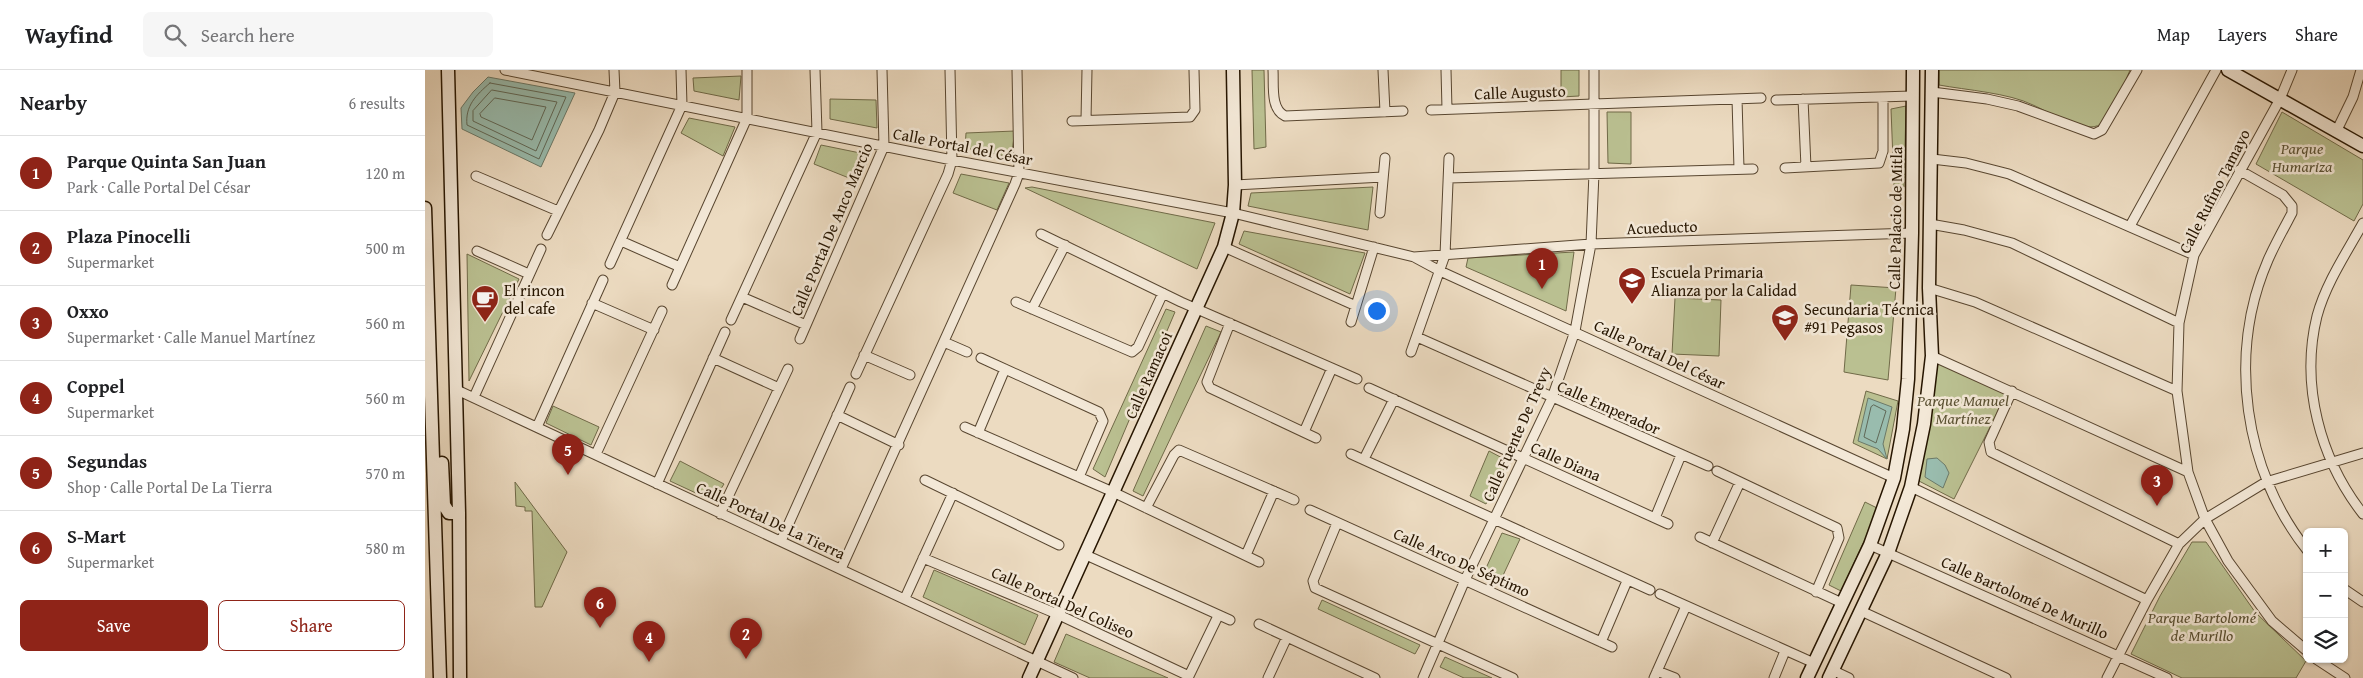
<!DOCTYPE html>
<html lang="en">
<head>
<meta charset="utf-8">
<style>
	:root { --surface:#fff; --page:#f6f6f6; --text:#202124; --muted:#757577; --line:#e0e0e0; --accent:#8f2418 }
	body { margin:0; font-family:"Gentium Book Plus",serif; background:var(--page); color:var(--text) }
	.controls { position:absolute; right:15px; bottom:15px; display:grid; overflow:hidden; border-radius:8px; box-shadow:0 1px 4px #0004 }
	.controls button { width:45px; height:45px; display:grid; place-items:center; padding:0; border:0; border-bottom:1px solid var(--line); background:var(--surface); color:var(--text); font:25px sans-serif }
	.you { position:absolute; left:951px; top:240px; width:18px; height:18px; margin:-12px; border:4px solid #fff; border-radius:50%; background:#1a73e8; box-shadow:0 0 0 8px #1a73e833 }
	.badge { display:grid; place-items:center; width:32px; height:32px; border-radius:50%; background:var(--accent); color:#fff; font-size:16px; font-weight:700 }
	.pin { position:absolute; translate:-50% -41px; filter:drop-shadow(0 1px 2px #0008) }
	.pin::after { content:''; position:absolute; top:26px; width:18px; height:15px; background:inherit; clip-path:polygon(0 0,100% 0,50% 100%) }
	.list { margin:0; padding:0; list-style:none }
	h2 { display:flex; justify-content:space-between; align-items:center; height:65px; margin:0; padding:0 20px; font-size:21px }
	h2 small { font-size:16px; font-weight:400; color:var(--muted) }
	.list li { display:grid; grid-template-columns:32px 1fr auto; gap:15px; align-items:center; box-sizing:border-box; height:75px; padding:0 20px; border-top:1px solid var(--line) }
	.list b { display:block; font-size:19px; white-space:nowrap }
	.list p { margin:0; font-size:16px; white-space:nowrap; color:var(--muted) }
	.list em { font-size:16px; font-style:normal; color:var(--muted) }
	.actions { display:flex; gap:10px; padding:15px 20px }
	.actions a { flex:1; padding:11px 0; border:1px solid var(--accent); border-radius:8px; text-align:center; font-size:18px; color:var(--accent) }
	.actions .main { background:var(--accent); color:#fff }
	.icon { flex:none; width:28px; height:28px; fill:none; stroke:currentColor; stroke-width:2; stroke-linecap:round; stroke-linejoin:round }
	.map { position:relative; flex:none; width:1938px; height:608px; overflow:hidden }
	header { display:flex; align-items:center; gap:30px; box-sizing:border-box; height:70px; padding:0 25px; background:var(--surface); border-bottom:1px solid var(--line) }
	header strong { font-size:24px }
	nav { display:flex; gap:28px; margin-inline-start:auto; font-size:18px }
	.search { width:350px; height:45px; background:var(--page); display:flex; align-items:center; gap:12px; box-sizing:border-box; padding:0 18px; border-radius:8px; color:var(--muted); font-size:19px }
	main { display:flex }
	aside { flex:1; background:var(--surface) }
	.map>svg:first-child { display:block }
	.green { fill:#bac091; stroke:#706a48 }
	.water { fill:#99bcae; stroke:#6b7968 }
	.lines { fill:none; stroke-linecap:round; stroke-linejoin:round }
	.shore { stroke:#606857; stroke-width:1 }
	.street-casing { stroke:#584630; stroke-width:11 }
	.secondary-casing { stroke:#261500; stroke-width:15 }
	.street { stroke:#f3e8d7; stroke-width:9 }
	.secondary { stroke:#f3e8d7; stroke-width:12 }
	.labels { text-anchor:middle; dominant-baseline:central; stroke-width:5; stroke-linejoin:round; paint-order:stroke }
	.street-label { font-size:16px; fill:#261500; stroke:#f3e8d7 }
	.park-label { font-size:16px; font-style:italic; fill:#5a5133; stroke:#f3e8d7 }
	.poi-label { font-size:16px; fill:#261500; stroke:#f3e8d7; text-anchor:start }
</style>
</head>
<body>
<header>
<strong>Wayfind</strong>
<div class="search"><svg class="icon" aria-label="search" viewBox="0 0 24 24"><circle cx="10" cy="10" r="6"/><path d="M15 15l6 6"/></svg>Search here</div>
<nav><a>Map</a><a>Layers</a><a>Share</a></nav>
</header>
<main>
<aside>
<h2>Nearby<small>6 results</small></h2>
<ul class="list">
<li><span class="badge">1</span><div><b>Parque Quinta San Juan</b><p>Park · Calle Portal Del César</p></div><em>120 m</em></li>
<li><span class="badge">2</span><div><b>Plaza Pinocelli</b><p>Supermarket</p></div><em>500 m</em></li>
<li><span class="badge">3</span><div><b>Oxxo</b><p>Supermarket · Calle Manuel Martínez</p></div><em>560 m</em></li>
<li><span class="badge">4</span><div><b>Coppel</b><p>Supermarket</p></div><em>560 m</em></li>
<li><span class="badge">5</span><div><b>Segundas</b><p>Shop · Calle Portal De La Tierra</p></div><em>570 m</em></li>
<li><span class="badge">6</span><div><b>S-Mart</b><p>Supermarket</p></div><em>580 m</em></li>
</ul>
<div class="actions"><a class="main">Save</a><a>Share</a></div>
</aside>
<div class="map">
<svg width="1938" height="608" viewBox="0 0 1938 608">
	<rect width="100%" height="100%" fill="#ecdbc1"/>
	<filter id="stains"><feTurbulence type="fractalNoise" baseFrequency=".004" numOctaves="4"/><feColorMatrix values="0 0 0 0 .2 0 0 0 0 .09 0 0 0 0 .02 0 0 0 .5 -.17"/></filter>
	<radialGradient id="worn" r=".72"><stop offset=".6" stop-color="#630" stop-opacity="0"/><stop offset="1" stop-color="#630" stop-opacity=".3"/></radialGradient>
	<path class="green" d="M 827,0 L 839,0 L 841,77 L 829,79 Z
		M 1136,0 L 1154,0 L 1154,26 L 1136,27 Z
		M 1514,0 L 1705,0 C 1699,14 1688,45 1676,54 C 1660,65 1624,42 1608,35 C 1584,23 1541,20 1514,15 Z
		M 316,6 L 314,30 L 269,21 L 268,8 Z
		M 405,29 L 451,30 L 452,58 L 405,49 Z
		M 1481,36 L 1479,117 L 1469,116 L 1466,39 Z
		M 1182,42 L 1206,42 L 1206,94 L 1183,93 Z
		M 1857,42 L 1938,90 L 1938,134 L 1929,151 L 1831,94 Z
		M 264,48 L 310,57 L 298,86 L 256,63 Z
		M 590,61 L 586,87 L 540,78 L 541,63 Z
		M 396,75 L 445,85 L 434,112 L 389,94 Z
		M 536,104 L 584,113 L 572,140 L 528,123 Z
		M 607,117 L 790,153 L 772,199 L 600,118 Z
		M 948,117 L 943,160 L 823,136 L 826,123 Z
		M 819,161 L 940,183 L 925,224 L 814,174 Z
		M 1149,182 L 1141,241 L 1041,197 L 1043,188 Z
		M 42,184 L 94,209 L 44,311 Z
		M 1426,215 L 1471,218 L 1463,310 L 1419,302 Z
		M 1250,228 L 1296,230 L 1294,286 L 1247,284 Z
		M 741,239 L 750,242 L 680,407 L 668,399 Z
		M 781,256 L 796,262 L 718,426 L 708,421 Z
		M 1513,293 L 1582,323 L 1529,429 L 1492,410 Z
		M 1441,321 L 1473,331 L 1462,389 L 1428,373 Z
		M 128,336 L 174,357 L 166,375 L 121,353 Z
		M 1064,381 L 1083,391 L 1061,434 L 1045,426 Z
		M 255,391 L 299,414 L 288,431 L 245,411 Z
		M 90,412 L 142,482 L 117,537 L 110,537 L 107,441 L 100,441 L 100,437 L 91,436 Z
		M 1440,432 L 1454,439 L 1416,521 L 1404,515 Z
		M 1077,463 L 1095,469 L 1074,514 L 1057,507 Z
		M 1767,472 L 1781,472 L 1830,542 L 1881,591 L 1871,608 L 1757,608 L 1706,584 L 1735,526 Z
		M 509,500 L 613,545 L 600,575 L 498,527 Z
		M 897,530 L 995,575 L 990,584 L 893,539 Z
		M 641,564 L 743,608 L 665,608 L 629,592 Z
		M 1020,587 L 1067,608 L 1039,608 L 1015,597 Z"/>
	<path class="water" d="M 63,7 L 150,23 L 116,97 L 37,59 L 36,38 L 48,22 Z
		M 1443,328 L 1467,337 L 1458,374 L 1462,389 L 1453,379 L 1433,371 Z
		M 1512,388 L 1520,395 L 1524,403 L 1518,418 L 1500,407 L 1502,389 Z"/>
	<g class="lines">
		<path class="shore" d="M 65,13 L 141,27 L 114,89 L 42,55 C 40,36 51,25 65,13 Z
			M 67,20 L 132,32 L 111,81 L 48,51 L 48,41 Z
			M 70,28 L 121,37 L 107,70 L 56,47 L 55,44 Z
			M 1449,335 L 1461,341 L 1451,373 L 1439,367 L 1446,337 Z"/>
		<defs>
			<path id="street" d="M 80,0 L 527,90 L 808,143 L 989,187 L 1015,201 L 1469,408
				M 848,0 C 849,14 845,39 860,46 L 978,41
				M 958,0 L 960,42
				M 1021,0 L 1022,39
				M 1867,0 L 1855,29 L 1769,185 L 1754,253 L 1752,321 L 1763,402 L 1780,449 L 1803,491 L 1847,551 L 1882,581
				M 1507,22 L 1562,29 L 1593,36 L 1669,64 L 1677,60 L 1712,0
				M 1312,29 L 1314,99
				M 1378,29 L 1381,97
				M 1351,30 L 1487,26
				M 1006,40 L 1336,28
				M 661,50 L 662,0
				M 647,51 L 765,47 L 770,40 L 769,0
				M 1911,62 L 1928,27 L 1936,0
				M 1507,89 L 1541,93 L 1584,104 L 1769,185
				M 1360,98 L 1454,93 L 1458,81 L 1458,27
				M 1814,100 L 1858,125 L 1867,136 L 1867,143 C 1859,158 1850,174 1843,190 C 1802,284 1819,401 1882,480
				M 51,106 L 133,141
				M 1024,108 L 1328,99
				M 810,115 L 958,107
				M 955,143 L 960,88
				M 1938,153 C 1922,182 1901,213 1892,246 C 1875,315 1895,389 1938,444
				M 1505,154 L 1539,160 L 1587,173 L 1754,253
				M 1705,156 L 1791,0
				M 616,164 L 756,232 L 932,309
				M 122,165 L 174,60 L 190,22 L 189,0
				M 196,171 L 255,197
				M 799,177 L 931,236
				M 52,181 L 104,204
				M 989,187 L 1166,174 L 1487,163
				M 185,194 L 257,35 L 256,0
				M 247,215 L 322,48 L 322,0
				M 1504,218 L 1550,232 L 1752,321
				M 317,227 L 381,255
				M 591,232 L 707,282 L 713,277 L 738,223
				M 167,233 L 229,260
				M 607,239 L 640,175
				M 306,250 L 392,62 L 390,0
				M 926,252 L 949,177
				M 805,253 L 782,312 L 785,318 L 891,368
				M 992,267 L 1283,396
				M 375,269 L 459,76 L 457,0
				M 519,272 L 542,282
				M 986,282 L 1020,185 L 1024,88
				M 439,285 L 485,305
				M 1507,286 L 1763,402
				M 288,288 L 354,318
				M 556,288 L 674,342 L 678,351 L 654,407
				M 431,304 L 523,104 L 527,90 L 525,0
				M 944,318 L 1243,454
				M 32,320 L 648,608
				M 1587,321 L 1564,372 L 1566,382 L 1754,474
				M 49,327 L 116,179
				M 412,345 L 474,375
				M 112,357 L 178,210
				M 540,357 L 688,422 L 834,492
				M 879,362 L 907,298
				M 553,363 L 580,299
				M 171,384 L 237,241
				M 926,384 L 1225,520
				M 939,389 L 969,329
				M 1292,401 L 1412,458 L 1414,468 L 1391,522
				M 500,410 L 634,475
				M 232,414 L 300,262
				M 1486,417 L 1722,530
				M 721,438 L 749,385 L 754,380 L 869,430
				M 885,440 L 1187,577
				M 295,444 L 363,299
				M 1230,448 L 1256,385
				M 912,453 L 888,511 L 890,518 L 1088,608
				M 1275,467 L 1417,533
				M 356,471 L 425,317
				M 1287,473 L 1315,412
				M 1445,475 L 1742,608
				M 661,485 L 805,550
				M 821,485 L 849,421
				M 498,488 L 632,544 L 764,606
				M 416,499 L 590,114 L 594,103 L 592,0
				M 1919,519 L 1938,532
				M 1235,524 L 1389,593
				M 480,528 L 528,423
				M 1436,541 L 1581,608
				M 834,554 L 950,608
				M 1176,572 L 1202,511
				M 1891,589 L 1920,608
				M 1407,600 L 1424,608
				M 1232,601 L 1250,608
				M 763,608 L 793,546
				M 843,608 L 862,567
				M 998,608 L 1040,510 L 1127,328 L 1150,261 L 1166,174 L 1169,103 L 1169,0
				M 1229,608 L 1261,536
				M 1349,608 L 1360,581
				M 1682,608 L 1722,530 L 1754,474 L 1780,449 L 1841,412 L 1938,383"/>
			<path id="secondary" d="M 23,0 L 34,443 L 35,608
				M 1803,0 L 1938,76
				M 0,138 L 15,608
				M 17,393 L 19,435 L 24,443 L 34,443
				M 604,608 L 799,177 L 808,143 L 810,115 L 808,0
				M 1382,608 L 1445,475 L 1469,408 L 1478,359 L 1483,309 L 1487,163 L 1488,0
				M 1404,608 L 1463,483 L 1486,417 L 1499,354 L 1507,286 L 1504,218 L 1507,0"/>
		</defs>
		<use href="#street" class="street-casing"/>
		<use href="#secondary" class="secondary-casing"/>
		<use href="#street" class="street"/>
		<use href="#secondary" class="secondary"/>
	</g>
	<defs>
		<symbol id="school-pin" viewBox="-11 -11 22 30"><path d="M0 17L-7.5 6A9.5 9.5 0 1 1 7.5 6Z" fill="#8f2418" stroke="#f3e8d7"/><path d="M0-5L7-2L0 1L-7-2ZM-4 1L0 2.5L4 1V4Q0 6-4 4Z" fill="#fff"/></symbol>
		<symbol id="cafe-pin" viewBox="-11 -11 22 30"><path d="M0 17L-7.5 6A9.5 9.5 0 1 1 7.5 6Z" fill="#8f2418" stroke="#f3e8d7"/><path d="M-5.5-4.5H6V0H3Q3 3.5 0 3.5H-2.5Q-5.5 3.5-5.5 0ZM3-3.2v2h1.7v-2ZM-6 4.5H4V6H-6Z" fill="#fff"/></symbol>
	</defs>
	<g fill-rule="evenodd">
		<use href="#school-pin" x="1191" y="195" width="32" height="43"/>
		<use href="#cafe-pin" x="44" y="213" width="32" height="43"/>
		<use href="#school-pin" x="1344" y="232" width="32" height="43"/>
	</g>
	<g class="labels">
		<g class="street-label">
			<text transform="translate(1095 22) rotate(-2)">Calle Augusto</text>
			<text transform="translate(538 76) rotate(11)">Calle Portal del César</text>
			<text transform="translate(1789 121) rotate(-63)">Calle Rufino Tamayo</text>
			<text transform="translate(1470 148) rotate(-89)">Calle Palacio de Mitla</text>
			<text transform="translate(1237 157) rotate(-2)">Acueducto</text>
			<text transform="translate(406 159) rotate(-67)">Calle Portal De Anco Marcio</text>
			<text transform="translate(1235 284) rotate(25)">Calle Portal Del César</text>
			<text transform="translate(723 305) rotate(-66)">Calle Ramacoi</text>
			<text transform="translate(1184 337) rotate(24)">Calle Emperador</text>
			<text transform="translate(1091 364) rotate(-66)">Calle Fuente De Trevy</text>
			<text transform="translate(1141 391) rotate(24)">Calle Diana</text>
			<text transform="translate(346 450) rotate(25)">Calle Portal De La Tierra</text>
			<text transform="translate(1037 492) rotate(24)">Calle Arco De Séptimo</text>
			<text transform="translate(1600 527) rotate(24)">Calle Bartolomé De Murillo</text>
			<text transform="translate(638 532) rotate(24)">Calle Portal Del Coliseo</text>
		</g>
		<g class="park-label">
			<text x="1877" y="78">Parque<tspan x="1877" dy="18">Humariza</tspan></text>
			<text x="1538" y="330">Parque Manuel<tspan x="1538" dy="18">Martínez</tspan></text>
			<text x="1777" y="547">Parque Bartolomé<tspan x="1777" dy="18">de Murillo</tspan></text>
		</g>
		<g class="poi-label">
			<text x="1226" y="202">Escuela Primaria<tspan x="1226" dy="18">Alianza por la Calidad</tspan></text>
			<text x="79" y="220">El rincon<tspan x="79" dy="18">del cafe</tspan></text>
			<text x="1379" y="239">Secundaria Técnica<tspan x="1379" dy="18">#91 Pegasos</tspan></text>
		</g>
	</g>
	<rect width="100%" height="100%" filter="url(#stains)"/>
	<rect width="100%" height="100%" fill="url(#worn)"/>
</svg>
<div class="controls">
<button>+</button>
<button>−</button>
<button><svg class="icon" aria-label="layers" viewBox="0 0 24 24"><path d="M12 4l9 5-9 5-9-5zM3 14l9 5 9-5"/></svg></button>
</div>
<div class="you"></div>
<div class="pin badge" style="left:1117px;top:219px">1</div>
<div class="pin badge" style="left:321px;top:589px">2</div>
<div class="pin badge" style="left:1732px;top:436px">3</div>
<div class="pin badge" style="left:224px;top:592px">4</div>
<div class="pin badge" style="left:143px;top:405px">5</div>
<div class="pin badge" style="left:175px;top:558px">6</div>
</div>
</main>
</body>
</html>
